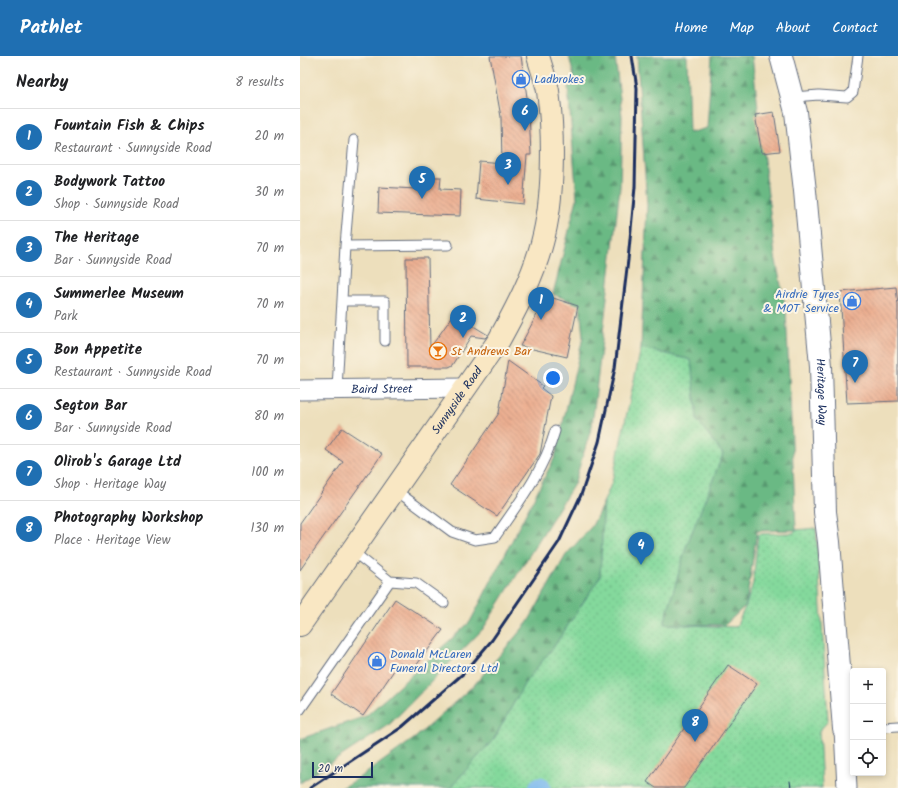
<!DOCTYPE html>
<html lang="en">
<head>
<meta charset="utf-8">
<style>
	:root { --surface:#fff; --page:#f6f6f6; --text:#202124; --muted:#757577; --line:#e0e0e0; --accent:#1f6fb2 }
	body { margin:0; font-family:Kalam,sans-serif; background:var(--page); color:var(--text) }
	.controls { position:absolute; right:12px; bottom:12px; display:grid; overflow:hidden; border-radius:4px; box-shadow:0 2px 6px #0003 }
	.controls button { width:36px; height:36px; display:grid; place-items:center; padding:0; border:0; border-bottom:1px solid var(--line); background:var(--surface); color:var(--text); font:20px sans-serif }
	.scale { position:absolute; left:12px; bottom:10px; width:61px; box-sizing:border-box; padding-left:4px; border:2px solid #1b2f5e; border-top:0; font-size:11px; line-height:14px; white-space:nowrap; color:#1b2f5e; -webkit-text-stroke:3px #fcf5e5; paint-order:stroke }
	.you { position:absolute; left:253px; top:322px; width:14px; height:14px; margin:-10px; border:3px solid #fff; border-radius:50%; background:#1a73e8; box-shadow:0 0 0 6px #1a73e833 }
	.badge { display:grid; place-items:center; width:26px; height:26px; border-radius:50%; background:var(--accent); color:#fff; font-size:13px; font-weight:700 }
	.pin { position:absolute; translate:-50% -33px; filter:drop-shadow(0 1px 2px #0008) }
	.pin::after { content:''; position:absolute; top:21px; width:14px; height:12px; background:inherit; clip-path:polygon(0 0,100% 0,50% 100%) }
	.list { margin:0; padding:0; list-style:none }
	h2 { display:flex; justify-content:space-between; align-items:center; height:52px; margin:0; padding:0 16px; font-size:17px }
	h2 small { font-size:13px; font-weight:400; color:var(--muted) }
	.list li { display:grid; grid-template-columns:26px 1fr auto; gap:12px; align-items:center; box-sizing:border-box; height:56px; padding:0 16px; border-top:1px solid var(--line) }
	.list b { display:block; font-size:15px; white-space:nowrap }
	.list p { margin:0; font-size:13px; white-space:nowrap; color:var(--muted) }
	.list em { font-size:13px; font-style:normal; color:var(--muted) }
	.icon { flex:none; width:22px; height:22px; fill:none; stroke:currentColor; stroke-width:2; stroke-linecap:round; stroke-linejoin:round }
	.map { position:relative; flex:none; width:598px; height:732px; overflow:hidden }
	header { display:flex; align-items:center; gap:24px; box-sizing:border-box; height:56px; padding:0 20px; background:var(--accent); color:#fff }
	header strong { font-size:19px }
	nav { display:flex; gap:22px; margin-inline-start:auto; font-size:14px }
	main { display:flex }
	aside { flex:1; background:var(--surface) }
	.map>svg:first-child { display:block }
	.forest { fill:url(#forest-firs); stroke:#437471 }
	.park { fill:url(#park-dots); stroke:#50847d }
	.lines { fill:none; stroke-linecap:round; stroke-linejoin:round }
	.canal { stroke:#7ab9ee; stroke-width:21 }
	.building { fill:url(#building-back-hatch) }
	.service-casing { stroke:#646d7f; stroke-width:11 }
	.minor-casing { stroke:#646d7f; stroke-width:21 }
	.tertiary-casing { stroke:#646d7f; stroke-width:24 }
	.secondary-casing { stroke:#646d7f; stroke-width:24 }
	.service { stroke:#fff; stroke-width:9 }
	.minor { stroke:#fff; stroke-width:19 }
	.tertiary { stroke:#fff; stroke-width:22 }
	.secondary { stroke:#f9e7c3; stroke-width:22 }
	.tram { stroke:#1b2f5e; stroke-width:1 }
	.rail { stroke:#1b2f5e; stroke-width:3 }
	.labels { text-anchor:middle; dominant-baseline:central; stroke-width:4; stroke-linejoin:round; paint-order:stroke }
	.shop-label { font-size:12px; fill:#366cbe; stroke:#fcf5e5; text-anchor:start }
	.food-label { font-size:12px; fill:#c56008; stroke:#fcf5e5; text-anchor:start }
	.street-label { font-size:12px; fill:#1b2f5e; stroke:#fcf5e5 }
</style>
</head>
<body>
<header>
<strong>Pathlet</strong>
<nav><a>Home</a><a>Map</a><a>About</a><a>Contact</a></nav>
</header>
<main>
<aside>
<h2>Nearby<small>8 results</small></h2>
<ul class="list">
<li><span class="badge">1</span><div><b>Fountain Fish &amp; Chips</b><p>Restaurant · Sunnyside Road</p></div><em>20 m</em></li>
<li><span class="badge">2</span><div><b>Bodywork Tattoo</b><p>Shop · Sunnyside Road</p></div><em>30 m</em></li>
<li><span class="badge">3</span><div><b>The Heritage</b><p>Bar · Sunnyside Road</p></div><em>70 m</em></li>
<li><span class="badge">4</span><div><b>Summerlee Museum</b><p>Park</p></div><em>70 m</em></li>
<li><span class="badge">5</span><div><b>Bon Appetite</b><p>Restaurant · Sunnyside Road</p></div><em>70 m</em></li>
<li><span class="badge">6</span><div><b>Segton Bar</b><p>Bar · Sunnyside Road</p></div><em>80 m</em></li>
<li><span class="badge">7</span><div><b>Olirob's Garage Ltd</b><p>Shop · Heritage Way</p></div><em>100 m</em></li>
<li><span class="badge">8</span><div><b>Photography Workshop</b><p>Place · Heritage View</p></div><em>130 m</em></li>
</ul>
</aside>
<div class="map">
<svg width="598" height="732" viewBox="0 0 598 732">
	<defs>
		<pattern id="forest-firs" width="22" height="20" patternUnits="userSpaceOnUse"><rect width="22" height="20" fill="#6bb984"/><path d="M5 1l3.5 6h-7zM16 11l3.5 6h-7z" fill="#57976f"/></pattern>
		<pattern id="park-dots" width="8" height="8" patternUnits="userSpaceOnUse"><rect width="8" height="8" fill="#84d99c"/><path d="M2 2h.1M6 6h.1" fill="none" stroke="#71bb89" stroke-width="1.8" stroke-linecap="round"/></pattern>
		<pattern id="building-back-hatch" width="6" height="6" patternUnits="userSpaceOnUse"><rect width="6" height="6" fill="#ecae90"/><path d="M-1 5l2 2M0 0l6 6M5-1l2 2" fill="none" stroke="#be8e79"/></pattern>
	</defs>
	<rect width="100%" height="100%" fill="#fcf5e5"/>
	<filter id="ink" filterUnits="userSpaceOnUse"><feTurbulence type="fractalNoise" baseFrequency=".025" numOctaves="2"/><feDisplacementMap in="SourceGraphic" scale="8" xChannelSelector="R" yChannelSelector="G"/><feConvolveMatrix kernelMatrix="1 2 1 2 8 2 1 2 1" color-interpolation-filters="sRGB"/></filter>
	<filter id="wash" filterUnits="userSpaceOnUse"><feTurbulence type="fractalNoise" baseFrequency=".012" numOctaves="4" result="noise"/><feDisplacementMap in="SourceGraphic" scale="16" xChannelSelector="R" yChannelSelector="G"/><feGaussianBlur stdDeviation="0.9" result="paint"/><feColorMatrix in="noise" values="0 0 0 0 0 0 0 0 0 0 0 0 0 0 0 0 0 1.4 0 .05"/><feComposite in="paint" operator="in"/></filter>
	<g filter="url(#wash)">
		<rect width="100%" height="100%" fill="#eddfbc"/>
		<path class="forest" d="M 269,0 L 315,0 L 322,60 L 320,131 L 292,370 L 274,428 L 183,573 L 89,669 L 0,727 L 0,683 L 66,660 L 170,566 L 255,401 L 283,281 L 280,249 L 253,238 L 277,143 L 268,31 L 275,25 Z
			M 337,0 L 387,0 L 389,77 L 407,72 L 412,0 L 452,0 L 475,200 L 486,254 L 496,474 L 457,475 L 446,549 L 425,569 L 364,568 L 386,491 L 423,398 L 397,364 L 391,304 L 341,292 L 347,149 Z
			M 304,445 L 300,521 L 253,592 L 226,625 L 194,683 L 150,732 L 41,732 L 65,718 L 115,682 L 175,628 L 228,566 L 266,499 L 292,470 Z"/>
		<path class="park" d="M 341,292 L 391,304 L 397,364 L 423,398 L 386,491 L 364,568 L 436,571 L 446,549 L 453,527 L 458,478 L 493,477 L 496,474 L 516,472 L 528,665 L 519,675 L 522,732 L 150,732 L 194,683 L 226,625 L 253,592 L 300,521 L 304,445 L 312,426 Z"/>
		<g class="lines">
			<path class="canal" d="M 239,732 L 240,731"/>
		</g>
		<g id="blocks">
			<path class="building" d="M 190,0 L 221,0 L 229,55 L 231,99 L 227,99 L 223,148 L 176,143 L 179,105 L 202,107 L 201,61 Z
				M 474,56 L 480,95 L 462,97 L 455,59 Z
				M 116,121 L 141,121 L 140,133 L 161,134 L 160,160 L 78,157 L 79,131 L 116,133 Z
				M 106,202 L 128,202 L 130,292 L 154,258 L 188,279 L 185,282 L 171,280 L 153,309 L 149,311 L 107,311 Z
				M 596,231 L 598,249 L 598,345 L 547,347 L 540,236 Z
				M 247,240 L 278,250 L 267,301 L 220,290 Z
				M 208,305 L 243,330 L 241,332 L 251,340 L 240,398 L 197,460 L 150,429 L 199,357 Z
				M 42,372 L 82,398 L 0,514 L 0,467 L 43,406 L 26,394 Z
				M 95,543 L 143,574 L 112,615 L 99,607 L 63,660 L 31,638 Z
				M 428,609 L 457,628 L 384,732 L 356,732 L 347,726 Z"/>
		</g>
	</g>
	<g filter="url(#ink)">
		<use href="#blocks" fill-opacity="0" stroke="#646d7f" stroke-width="1"/>
		<g class="lines">
			<defs>
				<path id="service" d="M 493,41 L 519,39 L 547,41 L 553,36 L 558,0
					M 45,190 L 148,189
					M 42,245 L 85,245 L 85,285
					M 37,333 L 45,190 L 54,84
					M 94,433 L 152,476 L 175,484 L 195,481 C 218,448 244,414 255,375
					M 51,494 L 90,525 L 116,527 L 144,547
					M 0,654 L 90,525
					M 583,671 L 598,670"/>
				<g id="minor">
					<path id="s1" d="M 0,334 L 165,332"/>
					<path d="M 544,673 L 547,732"/>
				</g>
				<g id="tertiary">
					<path id="s2" d="M 481,0 L 496,56 L 505,135 L 521,310 L 525,456 L 529,486 L 544,673"/>
				</g>
				<g id="secondary">
					<path id="s3" d="M 0,569 L 199,284 C 216,253 233,221 242,187 C 254,143 254,80 248,35 C 246,24 241,11 238,0"/>
				</g>
			</defs>
			<use href="#service" class="service-casing"/>
			<use href="#minor" class="minor-casing"/>
			<use href="#tertiary" class="tertiary-casing"/>
			<use href="#secondary" class="secondary-casing"/>
			<use href="#service" class="service"/>
			<use href="#minor" class="minor"/>
			<use href="#tertiary" class="tertiary"/>
			<use href="#secondary" class="secondary"/>
			<path class="tram" d="M 490,725 L 491,732"/>
			<path class="rail" d="M 10,732 L 102,671 L 165,616 L 192,584 L 259,486 L 281,439 L 299,386 L 315,312 L 328,204 L 335,131 L 337,32 L 332,0"/>
		</g>
	</g>
	<defs>
		<symbol id="shop-ring" viewBox="-11 -11 22 22"><circle r="9.5" fill="#fcf5e5" stroke="#3f7fe0" stroke-width="1.5"/><path d="M-5-2.5h2.3a2.7 3.5 0 0 1 5.4 0H5L5.5 6h-11ZM-1.5-2.5h3a1.5 2.3 0 0 0-3 0Z" fill="#3f7fe0"/></symbol>
		<symbol id="bar-ring" viewBox="-11 -11 22 22"><circle r="9.5" fill="#fcf5e5" stroke="#e8710a" stroke-width="1.5"/><path d="M-6-5H6L.8 .8V4.5H3.5V6h-7V4.5H-.8V.8Z" fill="#e8710a"/></symbol>
	</defs>
	<g fill-rule="evenodd">
		<use href="#shop-ring" x="211" y="13" width="20" height="20"/>
		<use href="#shop-ring" x="542" y="235" width="20" height="20"/>
		<use href="#bar-ring" x="128" y="285" width="20" height="20"/>
		<use href="#shop-ring" x="67" y="595" width="20" height="20"/>
	</g>
	<g class="labels">
		<g class="shop-label">
			<text x="234" y="23">Ladbrokes</text>
			<text x="539" y="238" text-anchor="end">Airdrie Tyres<tspan x="539" dy="14">&amp; MOT Service</tspan></text>
			<text x="90" y="598">Donald McLaren<tspan x="90" dy="14">Funeral Directors Ltd</tspan></text>
		</g>
		<g class="food-label">
			<text x="151" y="295">St Andrews Bar</text>
		</g>
		<g class="street-label">
			<text stroke="none"><textPath href="#s1" startOffset="82">Baird Street</textPath></text>
			<text stroke="none"><textPath href="#s2" startOffset="339">Heritage Way</textPath></text>
			<text stroke="none"><textPath href="#s3" startOffset="274">Sunnyside Road</textPath></text>
		</g>
	</g>
</svg>
<div class="controls">
<button>+</button>
<button>−</button>
<button><svg class="icon" aria-label="locate" viewBox="0 0 24 24"><circle cx="12" cy="12" r="6"/><path d="M12 2v4M12 18v4M2 12h4M18 12h4"/></svg></button>
</div>
<div class="scale">20 m</div>
<div class="you"></div>
<div class="pin badge" style="left:241px;top:264px">1</div>
<div class="pin badge" style="left:163px;top:282px">2</div>
<div class="pin badge" style="left:208px;top:129px">3</div>
<div class="pin badge" style="left:341px;top:509px">4</div>
<div class="pin badge" style="left:122px;top:143px">5</div>
<div class="pin badge" style="left:225px;top:75px">6</div>
<div class="pin badge" style="left:555px;top:327px">7</div>
<div class="pin badge" style="left:395px;top:686px">8</div>
</div>
</main>
</body>
</html>
